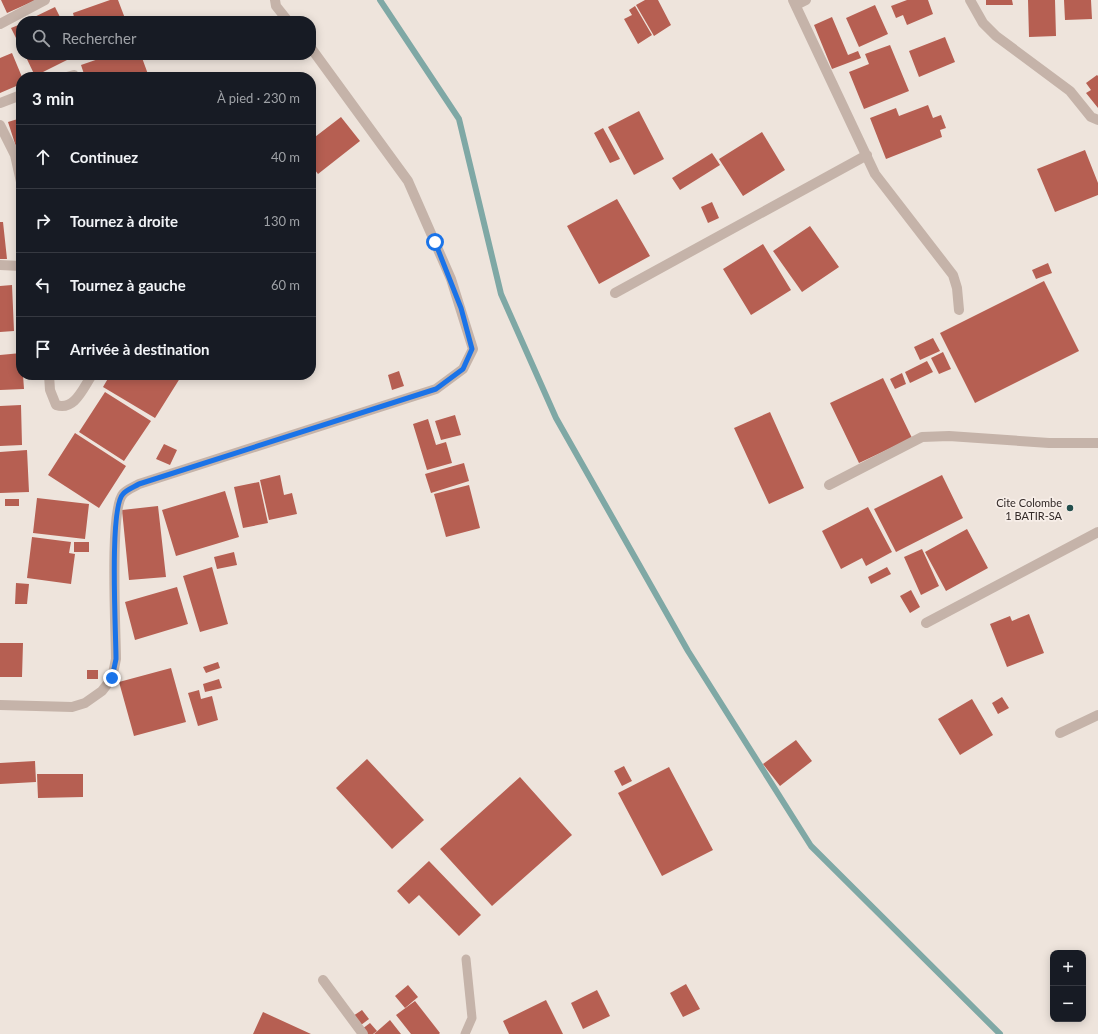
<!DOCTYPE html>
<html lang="fr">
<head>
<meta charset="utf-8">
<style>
	:root { --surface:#171b24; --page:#242831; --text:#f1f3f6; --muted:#9ea1a6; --line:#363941 }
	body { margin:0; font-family:Lato,sans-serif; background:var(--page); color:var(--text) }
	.controls { position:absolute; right:12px; bottom:12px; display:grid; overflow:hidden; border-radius:8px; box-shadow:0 2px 10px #0003 }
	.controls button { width:36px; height:36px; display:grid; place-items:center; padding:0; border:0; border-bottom:1px solid var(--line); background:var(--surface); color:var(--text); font:20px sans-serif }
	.stop { position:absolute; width:12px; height:12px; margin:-9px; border:3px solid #1a73e8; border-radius:50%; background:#fff }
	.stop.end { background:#1a73e8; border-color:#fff; box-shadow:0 1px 4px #0008 }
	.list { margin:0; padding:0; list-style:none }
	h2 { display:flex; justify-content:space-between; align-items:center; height:52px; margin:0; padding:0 16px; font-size:17px }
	h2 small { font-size:13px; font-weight:400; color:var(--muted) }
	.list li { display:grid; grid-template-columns:26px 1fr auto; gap:12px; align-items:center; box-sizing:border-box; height:64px; padding:0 16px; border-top:1px solid var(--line) }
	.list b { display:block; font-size:15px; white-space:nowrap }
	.list em { font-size:13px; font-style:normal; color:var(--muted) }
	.icon { flex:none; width:22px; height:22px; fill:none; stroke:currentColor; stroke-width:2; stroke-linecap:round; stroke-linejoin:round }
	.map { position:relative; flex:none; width:1098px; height:1034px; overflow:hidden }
	.search { position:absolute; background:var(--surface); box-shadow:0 2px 10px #0003; left:16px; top:16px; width:300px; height:44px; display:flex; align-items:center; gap:10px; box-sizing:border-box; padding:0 14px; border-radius:16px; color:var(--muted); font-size:15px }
	.panel { position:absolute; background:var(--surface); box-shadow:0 2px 10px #0003; left:16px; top:72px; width:300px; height:308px; border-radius:16px }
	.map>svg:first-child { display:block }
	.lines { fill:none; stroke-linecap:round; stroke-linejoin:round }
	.stream { stroke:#7fa8a5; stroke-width:6 }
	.building { fill:#b65f52 }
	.lane { stroke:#c5b3a9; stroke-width:9 }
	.street { stroke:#c5b3a9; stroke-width:10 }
	.route { stroke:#1a73e8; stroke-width:5 }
	.poi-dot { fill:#234f4d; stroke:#f7eee8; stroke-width:1.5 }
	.labels { text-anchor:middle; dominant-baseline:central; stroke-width:3.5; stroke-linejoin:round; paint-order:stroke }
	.poi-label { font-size:11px; fill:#332a28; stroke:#f7eee8; text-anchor:end }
</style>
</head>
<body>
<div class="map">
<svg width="1098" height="1034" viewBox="0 0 1098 1034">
	<rect width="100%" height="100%" fill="#eee4dc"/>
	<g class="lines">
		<path class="stream" d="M 380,0 L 459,119 L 501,294 L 556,418 L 688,651 L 811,846 L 1000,1034"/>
	</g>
	<path class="building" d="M 1,0 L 36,0 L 7,13 Z
		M 110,0 L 118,0 L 126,21 L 75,21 L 73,13 Z
		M 645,0 L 658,0 L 671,25 L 654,36 L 636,5 Z
		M 907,0 L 928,0 L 933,14 L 907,25 L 903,15 L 896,18 L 891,6 Z
		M 986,0 L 1012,0 L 1013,5 L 986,5 Z
		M 1028,0 L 1055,0 L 1056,36 L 1029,37 Z
		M 1064,0 L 1091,0 L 1092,19 L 1065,20 Z
		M 875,5 L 888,34 L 859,47 L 846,18 Z
		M 635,6 L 652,35 L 638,44 L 624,19 L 632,15 L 629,10 Z
		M 55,7 L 62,21 L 26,21 Z
		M 832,17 L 848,55 L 858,51 L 861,58 L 832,69 L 814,25 Z
		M 21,24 L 21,48 L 11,28 Z
		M 945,37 L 955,62 L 919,77 L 909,51 Z
		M 890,45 L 909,91 L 864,109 L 849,72 L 869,64 L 865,54 Z
		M 12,53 L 22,77 L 21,84 L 0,93 L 0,58 Z
		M 25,55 L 77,55 L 35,76 Z
		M 110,55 L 141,55 L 149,77 L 85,77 L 81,65 Z
		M 1097,75 L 1098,76 L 1098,108 L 1086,93 L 1091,90 L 1086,83 Z
		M 928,105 L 933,118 L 941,115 L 946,128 L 940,130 L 942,137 L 886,159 L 870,118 L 896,108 L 899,116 Z
		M 639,111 L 664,159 L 634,175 L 608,127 Z
		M 341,117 L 360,141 L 318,174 L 311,165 L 311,140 Z
		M 21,118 L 21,156 L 19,156 L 8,122 Z
		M 603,128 L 620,159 L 610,163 L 594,133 Z
		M 762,132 L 785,170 L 743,196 L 719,159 Z
		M 1085,150 L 1098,183 L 1098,195 L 1055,212 L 1037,169 Z
		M 712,153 L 720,165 L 680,190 L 672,178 Z
		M 617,199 L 650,256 L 599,284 L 567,226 Z
		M 712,202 L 719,218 L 708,223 L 701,207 Z
		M 0,222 L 3,222 L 7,259 L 0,259 Z
		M 810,226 L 839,267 L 802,292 L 773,251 Z
		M 763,244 L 791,290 L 751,315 L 723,269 Z
		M 1048,263 L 1052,273 L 1036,279 L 1032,270 Z
		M 1044,281 L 1079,351 L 975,403 L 940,333 Z
		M 12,285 L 14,331 L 0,332 L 0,286 Z
		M 933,338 L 940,351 L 920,360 L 914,347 Z
		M 943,352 L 951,369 L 939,374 L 931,358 Z
		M 21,353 L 21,375 L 23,375 L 24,389 L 0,390 L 0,355 Z
		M 927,361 L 933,372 L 910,383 L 905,372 Z
		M 399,371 L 404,386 L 392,390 L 388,375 Z
		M 902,373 L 906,384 L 895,389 L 890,379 Z
		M 56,375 L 72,375 L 72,377 L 56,378 Z
		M 110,375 L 182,375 L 155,418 L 103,387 Z
		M 883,378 L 912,438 L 859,463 L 830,403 Z
		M 105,392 L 151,421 L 124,461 L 79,432 Z
		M 21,405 L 22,445 L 0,446 L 0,406 Z
		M 770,412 L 804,488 L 769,504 L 734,428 Z
		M 455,415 L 461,435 L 441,440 L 435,421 Z
		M 428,419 L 436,445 L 446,442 L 452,463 L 427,470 L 413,424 Z
		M 75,433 L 126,466 L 99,508 L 48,475 Z
		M 164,444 L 177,450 L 170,465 L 156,459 Z
		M 27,450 L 29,492 L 0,493 L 0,452 Z
		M 464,463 L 469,481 L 431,493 L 425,474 Z
		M 280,475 L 284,495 L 292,493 L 297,514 L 269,520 L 260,480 Z
		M 942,475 L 963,518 L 896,552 L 874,509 Z
		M 259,482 L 268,523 L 243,528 L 234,487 Z
		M 469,485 L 480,528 L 446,537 L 434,494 Z
		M 225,491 L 239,537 L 176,556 L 162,510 Z
		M 37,498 L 89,504 L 85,539 L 33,533 Z
		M 5,499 L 19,499 L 19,506 L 5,506 Z
		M 158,506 L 166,577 L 129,580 L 122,510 Z
		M 868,507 L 892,552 L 866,566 L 862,558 L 841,569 L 822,531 Z
		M 967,529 L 988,568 L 946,591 L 925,552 Z
		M 32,537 L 71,542 L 69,553 L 75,554 L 71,584 L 27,578 Z
		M 74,542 L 89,542 L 89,552 L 74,552 Z
		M 922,549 L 939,586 L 921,595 L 904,557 Z
		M 234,552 L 237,565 L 217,569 L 214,557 Z
		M 212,567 L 228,624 L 200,632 L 183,576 Z
		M 887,567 L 891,574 L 871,584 L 868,577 Z
		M 16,583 L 29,584 L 27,604 L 15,604 Z
		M 177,587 L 188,624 L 135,640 L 125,602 Z
		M 911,590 L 920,607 L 910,613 L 900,596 Z
		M 1029,614 L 1044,653 L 1007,667 L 990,624 L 1010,616 L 1012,621 Z
		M 0,643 L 23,643 L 22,677 L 0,677 Z
		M 218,662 L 220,668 L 206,673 L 203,667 Z
		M 171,668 L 186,722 L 134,736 L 119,682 Z
		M 87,670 L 98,670 L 98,679 L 87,679 Z
		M 219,679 L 222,688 L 205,692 L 203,684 Z
		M 199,690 L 201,699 L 212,696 L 218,720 L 198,726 L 188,693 Z
		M 1002,697 L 1009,708 L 998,714 L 992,703 Z
		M 972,699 L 993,735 L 960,755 L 938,719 Z
		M 796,740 L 812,761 L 780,786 L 763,764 Z
		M 367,759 L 424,820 L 392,849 L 336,788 Z
		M 35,761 L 36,782 L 0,784 L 0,763 Z
		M 624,766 L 632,781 L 622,786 L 614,771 Z
		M 669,767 L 713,850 L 662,876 L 618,793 Z
		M 37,774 L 83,774 L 83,797 L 38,798 Z
		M 520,777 L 572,835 L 492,906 L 440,849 Z
		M 429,861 L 481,915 L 459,936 L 419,895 L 409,904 L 397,891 Z
		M 686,984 L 700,1009 L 683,1017 L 670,993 Z
		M 408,985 L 418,997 L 405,1008 L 395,996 Z
		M 597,990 L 610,1016 L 583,1029 L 571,1003 Z
		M 546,1000 L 563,1034 L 509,1034 L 503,1021 Z
		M 415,1001 L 440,1033 L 439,1034 L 411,1034 L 396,1015 Z
		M 362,1010 L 369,1019 L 361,1025 L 353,1016 Z
		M 263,1012 L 311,1034 L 253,1034 Z
		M 390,1020 L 401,1034 L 374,1034 Z
		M 370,1023 L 377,1031 L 373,1034 L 366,1034 L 362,1029 Z"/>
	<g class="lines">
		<path class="lane" d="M 465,1034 L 472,1018 L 466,959"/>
		<path class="street" d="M 275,0 L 276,6 L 288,21
			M 793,0 L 875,174 L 953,275 L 957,288 L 959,310
			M 970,0 L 983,23 L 996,36 L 1070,91 L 1091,117 L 1098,120
			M 796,5 L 806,0
			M 0,24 L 45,0
			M 67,77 L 74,75 L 75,77
			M 0,103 L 21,95
			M 0,125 L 15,155 L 21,182
			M 0,265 L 21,266
			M 615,293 L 867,155
			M 49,375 L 50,390 L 56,405 C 75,411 83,388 92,375
			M 829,485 L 922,437 L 949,436 L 1049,443 L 1098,443
			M 926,623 L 1098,532
			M 0,705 L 72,707 L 85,703 L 102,691 L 112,678 L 116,659 C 116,633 109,509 123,494 C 126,490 134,487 139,484 L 436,389 L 463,369 L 473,349 L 451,279 L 408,181 L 311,48
			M 1060,733 L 1098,715
			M 323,980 L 363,1034"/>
	</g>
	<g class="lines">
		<path class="route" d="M 112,678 L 116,659 C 116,633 109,508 123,494 C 126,490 134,487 139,484 L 436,389 L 463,369 L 472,349 L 461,308 L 435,242"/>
	</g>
	<circle class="poi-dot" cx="1070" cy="508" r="4"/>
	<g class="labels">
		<g class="poi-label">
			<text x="1062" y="502">Cite Colombe<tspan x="1062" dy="13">1 BATIR-SA</tspan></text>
		</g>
	</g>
</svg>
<div class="controls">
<button>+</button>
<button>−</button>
</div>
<div class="stop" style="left:435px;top:242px"></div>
<div class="stop end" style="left:112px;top:678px"></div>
<div class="search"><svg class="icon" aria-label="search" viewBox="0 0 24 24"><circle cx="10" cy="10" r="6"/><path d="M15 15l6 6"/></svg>Rechercher</div>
<section class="panel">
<h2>3 min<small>À pied · 230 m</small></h2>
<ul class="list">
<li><svg class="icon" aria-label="ahead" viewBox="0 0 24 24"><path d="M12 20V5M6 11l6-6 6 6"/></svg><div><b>Continuez</b></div><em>40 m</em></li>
<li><svg class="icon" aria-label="right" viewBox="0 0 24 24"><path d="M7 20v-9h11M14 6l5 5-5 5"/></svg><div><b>Tournez à droite</b></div><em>130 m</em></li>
<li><svg class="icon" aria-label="left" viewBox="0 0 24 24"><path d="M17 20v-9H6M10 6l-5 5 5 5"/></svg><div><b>Tournez à gauche</b></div><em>60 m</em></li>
<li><svg class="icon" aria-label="arrive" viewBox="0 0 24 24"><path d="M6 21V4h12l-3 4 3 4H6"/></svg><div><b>Arrivée à destination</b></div></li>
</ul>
</section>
</div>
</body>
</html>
